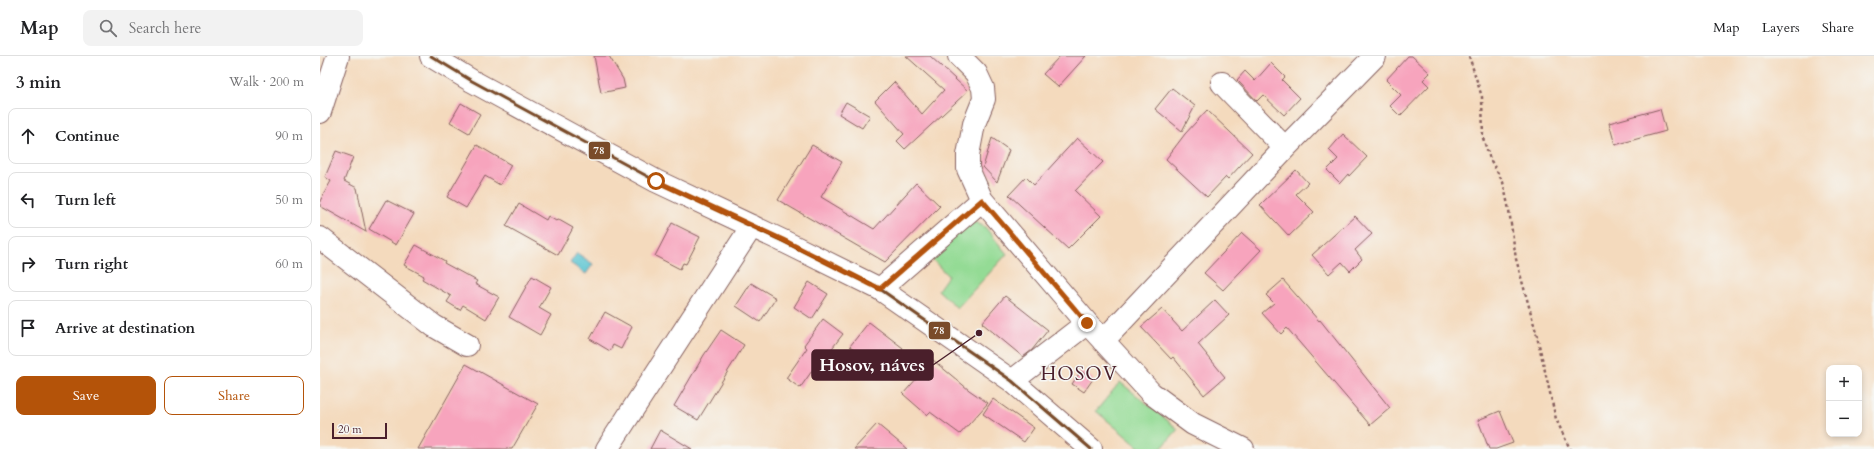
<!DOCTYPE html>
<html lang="en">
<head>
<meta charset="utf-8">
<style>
	:root { --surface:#fff; --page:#f2f2f2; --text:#202124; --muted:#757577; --line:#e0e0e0; --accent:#b45309 }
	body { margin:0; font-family:Cardo,serif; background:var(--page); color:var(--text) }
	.controls { position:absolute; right:12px; bottom:12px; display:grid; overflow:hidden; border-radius:8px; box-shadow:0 2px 6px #0003 }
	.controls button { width:36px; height:36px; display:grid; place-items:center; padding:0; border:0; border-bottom:1px solid var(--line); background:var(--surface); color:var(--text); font:20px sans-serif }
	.scale { position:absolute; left:12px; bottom:10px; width:55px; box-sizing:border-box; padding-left:4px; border:2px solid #4a1f2b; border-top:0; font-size:11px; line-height:14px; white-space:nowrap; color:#4a1f2b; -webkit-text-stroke:3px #f6f6f2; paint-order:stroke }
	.stop { position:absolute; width:12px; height:12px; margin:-9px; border:3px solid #b45309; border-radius:50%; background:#fff }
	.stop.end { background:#b45309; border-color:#fff; box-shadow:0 1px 4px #0008 }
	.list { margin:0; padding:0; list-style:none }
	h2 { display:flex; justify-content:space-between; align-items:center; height:52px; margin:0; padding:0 16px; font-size:17px }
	h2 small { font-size:13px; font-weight:400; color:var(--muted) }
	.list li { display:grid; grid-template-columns:26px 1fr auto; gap:12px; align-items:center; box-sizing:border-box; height:56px; margin:0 8px 8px; padding:0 8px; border:1px solid var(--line); border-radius:8px }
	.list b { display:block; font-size:15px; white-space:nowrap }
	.list em { font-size:13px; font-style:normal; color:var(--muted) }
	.actions { display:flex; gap:8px; padding:12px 16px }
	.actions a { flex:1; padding:9px 0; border:1px solid var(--accent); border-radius:8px; text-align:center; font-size:14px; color:var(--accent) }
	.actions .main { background:var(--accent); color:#fff }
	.icon { flex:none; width:22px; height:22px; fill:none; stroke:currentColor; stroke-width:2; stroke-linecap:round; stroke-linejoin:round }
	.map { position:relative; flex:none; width:1554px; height:393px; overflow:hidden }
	header { display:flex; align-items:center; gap:24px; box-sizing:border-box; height:56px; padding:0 20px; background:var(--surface); border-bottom:1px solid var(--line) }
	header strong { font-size:19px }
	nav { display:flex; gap:22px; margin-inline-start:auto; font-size:14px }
	.search { width:280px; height:36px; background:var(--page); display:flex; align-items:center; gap:10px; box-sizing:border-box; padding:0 14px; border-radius:8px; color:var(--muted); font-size:15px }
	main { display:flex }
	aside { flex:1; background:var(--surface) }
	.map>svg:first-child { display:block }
	.green { fill:#94db95; stroke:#6f7d60 }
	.water { fill:#57c3d0; stroke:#50717e }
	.building { fill:#f7a4bd }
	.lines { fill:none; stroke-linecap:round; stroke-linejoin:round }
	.minor-casing { stroke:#86605e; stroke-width:24 }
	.path { stroke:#86605e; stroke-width:2.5; stroke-dasharray:3 3; stroke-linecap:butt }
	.minor { stroke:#fff; stroke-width:22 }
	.bus-1-casing { stroke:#f6f6f2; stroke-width:6 }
	.bus-1 { stroke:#7a4b2a; stroke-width:3 }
	.route { stroke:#b45309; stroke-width:5 }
	.labels { text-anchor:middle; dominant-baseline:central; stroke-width:3; stroke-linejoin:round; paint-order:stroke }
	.quarter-label { font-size:19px; letter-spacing:1px; fill:#4a1f2b; stroke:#f6f6f2 }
	.leader { fill:none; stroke:#4a1f2b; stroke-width:1.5 }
	.callout-dot { fill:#4a1f2b; stroke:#f6f6f2; stroke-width:1.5 }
	.callout { fill:#4a1f2b; stroke:#4a1f2b; stroke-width:1.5 }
	.callout-label { font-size:18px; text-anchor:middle; font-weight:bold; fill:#fff }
	.line-badge { stroke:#f6f6f2; stroke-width:1.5 }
	.badge-label { font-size:11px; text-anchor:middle; font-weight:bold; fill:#fff }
</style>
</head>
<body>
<header>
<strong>Map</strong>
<div class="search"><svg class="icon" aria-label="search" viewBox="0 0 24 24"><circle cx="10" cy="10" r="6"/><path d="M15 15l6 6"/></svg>Search here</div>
<nav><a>Map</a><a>Layers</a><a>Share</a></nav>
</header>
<main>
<aside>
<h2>3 min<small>Walk · 200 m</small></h2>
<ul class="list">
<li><svg class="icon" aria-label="ahead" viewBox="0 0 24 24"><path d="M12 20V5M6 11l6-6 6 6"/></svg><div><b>Continue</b></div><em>90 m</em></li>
<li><svg class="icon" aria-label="left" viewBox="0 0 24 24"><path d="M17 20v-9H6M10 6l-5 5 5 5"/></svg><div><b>Turn left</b></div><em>50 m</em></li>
<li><svg class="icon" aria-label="right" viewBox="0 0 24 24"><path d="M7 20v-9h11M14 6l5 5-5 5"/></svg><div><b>Turn right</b></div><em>60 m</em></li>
<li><svg class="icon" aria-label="arrive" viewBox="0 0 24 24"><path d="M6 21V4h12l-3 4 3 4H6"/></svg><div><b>Arrive at destination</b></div></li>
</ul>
<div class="actions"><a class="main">Save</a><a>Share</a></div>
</aside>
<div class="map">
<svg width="1554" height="393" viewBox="0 0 1554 393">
	<rect width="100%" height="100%" fill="#f6f6f2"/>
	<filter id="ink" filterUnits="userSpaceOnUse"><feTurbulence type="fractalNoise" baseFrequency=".025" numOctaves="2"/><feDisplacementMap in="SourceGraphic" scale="8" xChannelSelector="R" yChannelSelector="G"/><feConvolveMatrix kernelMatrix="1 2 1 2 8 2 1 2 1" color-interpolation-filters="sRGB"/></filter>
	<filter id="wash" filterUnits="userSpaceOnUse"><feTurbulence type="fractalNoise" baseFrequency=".012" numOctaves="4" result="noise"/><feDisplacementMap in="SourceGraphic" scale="16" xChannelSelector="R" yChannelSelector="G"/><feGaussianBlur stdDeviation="0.9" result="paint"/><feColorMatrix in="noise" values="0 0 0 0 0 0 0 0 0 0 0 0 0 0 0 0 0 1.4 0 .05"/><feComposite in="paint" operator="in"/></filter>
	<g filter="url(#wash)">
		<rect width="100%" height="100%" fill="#f4dabd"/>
		<path class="green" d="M 655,166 L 665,171 L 687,198 L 637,252 L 618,234 L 628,220 L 611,202 L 640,173 Z
			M 800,326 L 858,373 L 841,393 L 821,393 L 776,355 Z"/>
		<path class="water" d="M 257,197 L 273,208 L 266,218 L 250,207 Z"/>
		<g id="blocks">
			<path class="building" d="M 274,0 L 289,0 L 303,23 L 305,32 L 281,37 Z
				M 586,0 L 610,0 L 648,35 L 585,93 L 577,85 L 584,78 L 555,45 L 574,26 L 602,58 L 624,34 Z
				M 740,0 L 766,0 L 738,31 L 723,18 Z
				M 1088,0 L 1092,0 L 1110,17 L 1103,24 L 1109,30 L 1080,60 L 1070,50 L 1081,39 L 1066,24 Z
				M 951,7 L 965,21 L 962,24 L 980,42 L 964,59 L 943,39 L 937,45 L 917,24 L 925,15 L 935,25 Z
				M 852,32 L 875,50 L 862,75 L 835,53 Z
				M 526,46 L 550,60 L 542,72 L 519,58 Z
				M 141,47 L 160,58 L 149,77 L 130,66 Z
				M 1340,53 L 1346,75 L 1295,89 L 1289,67 Z
				M 887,54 L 932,97 L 908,123 L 906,121 L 887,141 L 846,103 L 865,78 Z
				M 1023,78 L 1047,101 L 1029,120 L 1028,118 L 1020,127 L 1007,114 L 1018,103 L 1009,94 Z
				M 672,82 L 689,94 L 677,126 L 663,111 Z
				M 757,82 L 783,106 L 755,135 L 781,160 L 748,193 L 689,139 L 706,121 L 714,129 Z
				M 157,89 L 191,109 L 180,129 L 165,120 L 146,152 L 127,141 Z
				M 492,89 L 522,106 L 501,141 L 554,173 L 596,127 L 620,150 L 565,206 L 458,144 Z
				M 16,95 L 33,101 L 24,125 L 37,132 L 46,176 L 0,150 L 0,145 L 11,125 L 5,121 Z
				M 976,114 L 988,127 L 976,138 L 994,156 L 969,180 L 940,149 Z
				M 66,144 L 94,158 L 76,189 L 49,173 Z
				M 199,148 L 226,164 L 228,160 L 236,165 L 239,164 L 253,172 L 238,199 L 186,170 Z
				M 1035,160 L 1052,178 L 1035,194 L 1042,203 L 1030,215 L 1022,206 L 1009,218 L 992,199 Z
				M 352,167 L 380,181 L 366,208 L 363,207 L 360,213 L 335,200 Z
				M 922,177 L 941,194 L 903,234 L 884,217 Z
				M 96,189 L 125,205 L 124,207 L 157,225 L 155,228 L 179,241 L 166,263 L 143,249 L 140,254 L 127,246 L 131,240 L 102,223 L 104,220 L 84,209 Z
				M 212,220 L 231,231 L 219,252 L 231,259 L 220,279 L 189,261 Z
				M 963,224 L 999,265 L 1000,264 L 1070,352 L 1050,369 L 967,272 L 961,278 L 942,257 L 954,247 L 946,239 Z
				M 489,226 L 508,238 L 492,263 L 474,251 Z
				M 431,227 L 456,242 L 440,266 L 416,250 Z
				M 685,240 L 728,274 L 712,294 L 703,301 L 662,267 Z
				M 895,244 L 909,259 L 878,288 L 905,321 L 884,339 L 853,301 L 851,303 L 821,271 L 842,253 L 862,275 Z
				M 285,256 L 312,271 L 301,293 L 293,289 L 290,295 L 270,283 Z
				M 503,263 L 523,278 L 503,304 L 501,302 L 480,332 L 466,322 L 487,292 L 484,289 Z
				M 549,266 L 583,292 L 567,314 L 551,302 L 548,305 L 530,290 Z
				M 401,274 L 424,289 L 378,364 L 354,350 L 384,299 Z
				M 613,304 L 649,334 L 668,347 L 640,378 L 610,356 L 607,359 L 583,338 Z
				M 146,308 L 218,348 L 192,393 L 98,393 Z
				M 761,315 L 773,323 L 764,336 L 752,328 Z
				M 673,343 L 714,372 L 704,386 L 663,358 Z
				M 1180,355 L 1193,387 L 1176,393 L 1169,393 L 1158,364 Z
				M 557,368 L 587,393 L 534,393 Z
				M 340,374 L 372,393 L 330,393 Z"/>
		</g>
	</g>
	<g filter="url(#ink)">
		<use href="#blocks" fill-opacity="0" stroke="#86605e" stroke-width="1"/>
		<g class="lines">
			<defs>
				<path id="minor" d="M 111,0 L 152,25 L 336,125 L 463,185 L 560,233 L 692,325 L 771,393
					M 639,0 L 656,17 L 663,32 L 664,43 L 654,68 L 648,99 L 648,113 L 662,144 L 767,267 L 831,337 L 873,368 L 923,393
					M 902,27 L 965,92
					M 0,56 L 18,0
					M 0,182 L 114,270 L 147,289
					M 560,233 L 662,144
					M 783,285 L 965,92 L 1055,0
					M 692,325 L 767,267
					M 287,393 L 432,170"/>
			</defs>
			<use href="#minor" class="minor-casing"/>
			<path class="path" d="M 1149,0 L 1162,41 L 1163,82 L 1170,103 L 1183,126 L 1189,154 L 1196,203 L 1216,276 L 1236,363 L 1250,393"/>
			<use href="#minor" class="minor"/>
			<defs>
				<path id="bus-1" d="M 111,0 L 152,25 L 336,125 L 463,185 L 560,233 L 692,325 L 771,393"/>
			</defs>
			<use href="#bus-1" class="bus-1-casing"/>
			<use href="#bus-1" class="bus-1"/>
		</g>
	</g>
	<g class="lines" filter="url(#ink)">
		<path class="route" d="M 336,125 L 463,184 L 560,233 L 662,144 L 767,267"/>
	</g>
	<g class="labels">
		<g class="quarter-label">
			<text x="759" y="318">HOSOV</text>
		</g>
	</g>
	<path class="leader" d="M659 277L613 309"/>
	<circle class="callout-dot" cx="659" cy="277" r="4"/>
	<rect class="callout" x="492" y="294" width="121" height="30" rx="4"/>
	<g class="callout-label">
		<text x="552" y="315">Hosov, náves</text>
	</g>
	<g class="line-badge">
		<rect x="268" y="85" width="23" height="19" rx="4" fill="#7a4b2a"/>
		<rect x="608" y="265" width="23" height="19" rx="4" fill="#7a4b2a"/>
	</g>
	<g class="badge-label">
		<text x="279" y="98">78</text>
		<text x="619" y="278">78</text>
	</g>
</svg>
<div class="controls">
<button>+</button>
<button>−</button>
</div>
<div class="scale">20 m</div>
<div class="stop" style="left:336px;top:125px"></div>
<div class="stop end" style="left:767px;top:267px"></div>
</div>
</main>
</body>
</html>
